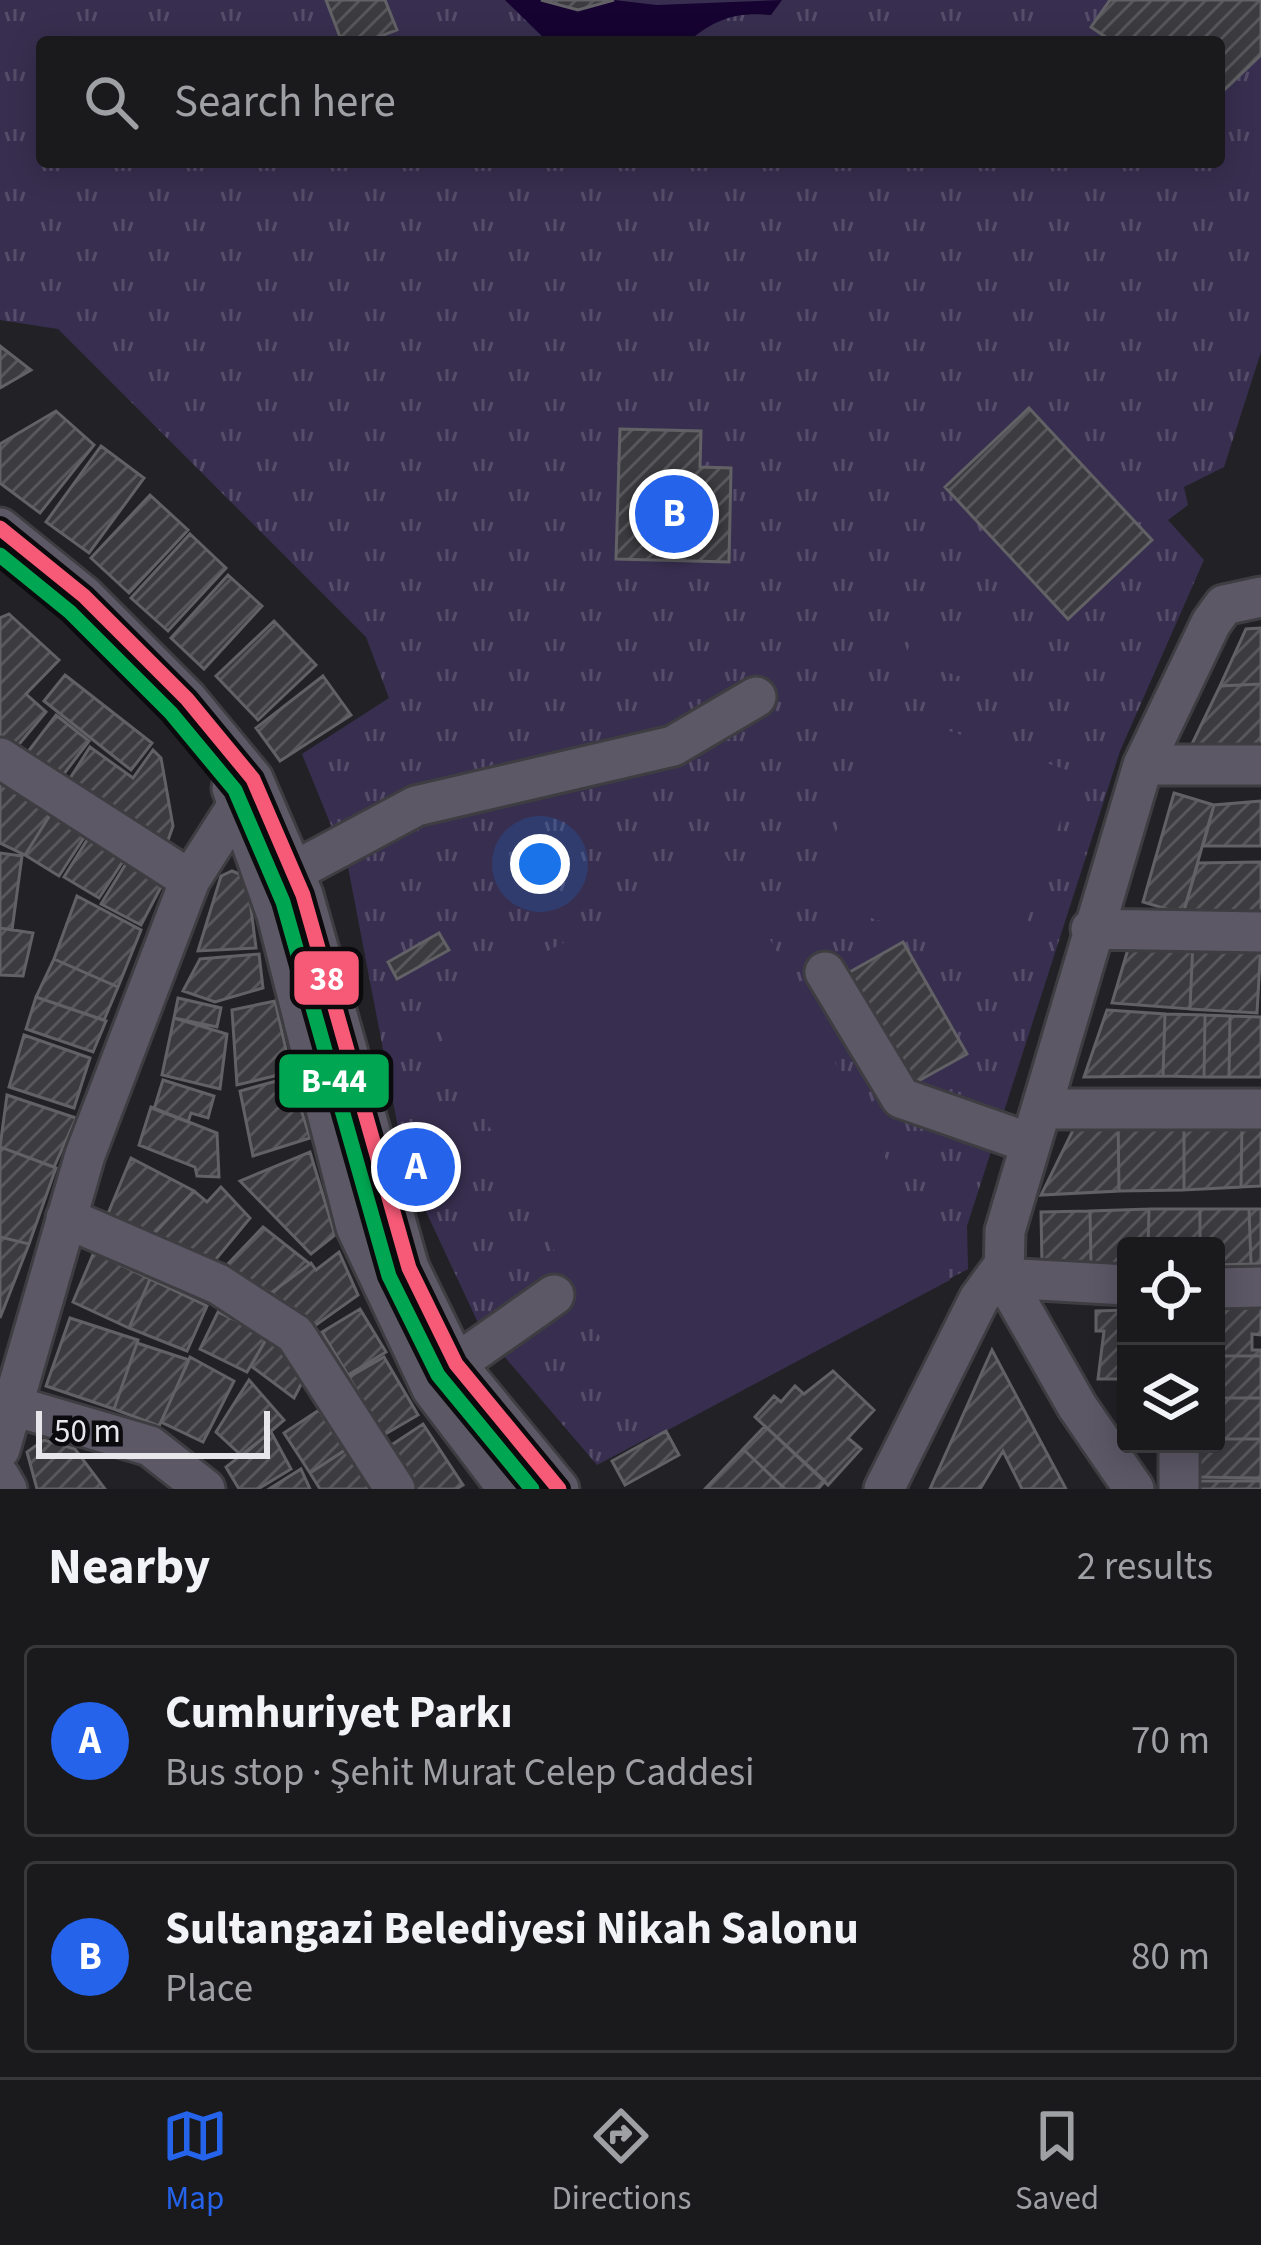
<!DOCTYPE html>
<html lang="en">
<head>
<meta charset="utf-8">
<style>
	:root { --surface:#1a191c; --page:#232225; --text:#f1f3f6; --muted:#9fa0a3; --line:#38383b; --accent:#2563eb }
	body { margin:0; font-family:"Source Sans 3",sans-serif; background:var(--page); color:var(--text) }
	.controls { position:absolute; right:36px; bottom:36px; display:grid; overflow:hidden; border-radius:12px; box-shadow:0 6px 30px #0003 }
	.controls button { width:108px; height:108px; display:grid; place-items:center; padding:0; border:0; border-bottom:3px solid var(--line); background:var(--surface); color:var(--text); font:60px sans-serif }
	.scale { position:absolute; left:36px; bottom:30px; width:234px; box-sizing:border-box; padding-left:12px; border:6px solid #e7e6eb; border-top:0; font-size:33px; line-height:42px; white-space:nowrap; color:#e7e6eb; -webkit-text-stroke:9px #0b0a0d; paint-order:stroke }
	.you { position:absolute; left:540px; top:864px; width:42px; height:42px; margin:-30px; border:9px solid #fff; border-radius:50%; background:#1a73e8; box-shadow:0 0 0 18px #1a73e833 }
	.badge { display:grid; place-items:center; width:78px; height:78px; border-radius:50%; background:var(--accent); color:#fff; font-size:39px; font-weight:700 }
	.pin { position:absolute; translate:-50% -50%; border:6px solid #fff; box-shadow:0 3px 12px #0006 }
	.list { margin:0; padding:0; list-style:none }
	h2 { display:flex; justify-content:space-between; align-items:center; height:156px; margin:0; padding:0 48px; font-size:51px }
	h2 small { font-size:39px; font-weight:400; color:var(--muted) }
	.list li { display:grid; grid-template-columns:78px 1fr auto; gap:36px; align-items:center; box-sizing:border-box; height:192px; margin:0 24px 24px; padding:0 24px; border:3px solid var(--line); border-radius:12px }
	.list b { display:block; font-size:45px; white-space:nowrap }
	.list p { margin:0; font-size:39px; white-space:nowrap; color:var(--muted) }
	.list em { font-size:39px; font-style:normal; color:var(--muted) }
	.icon { flex:none; width:66px; height:66px; fill:none; stroke:currentColor; stroke-width:2; stroke-linecap:round; stroke-linejoin:round }
	.map { position:relative; flex:none; width:1261px; height:1489px; overflow:hidden }
	.search { position:absolute; background:var(--surface); box-shadow:0 6px 30px #0003; left:36px; right:36px; top:36px; height:132px; display:flex; align-items:center; gap:30px; box-sizing:border-box; padding:0 42px; border-radius:12px; color:var(--muted); font-size:45px }
	.sheet { height:588px; background:var(--surface) }
	nav { display:flex; justify-content:space-around; align-items:center; box-sizing:border-box; height:168px; border-top:3px solid var(--line); background:var(--surface); font-size:33px; color:var(--muted) }
	nav a { display:grid; justify-items:center; gap:6px }
	nav .on { color:var(--accent) }
	.map>svg:first-child { display:block }
	.grass { fill:url(#grass-tufts); fill-rule:evenodd }
	.pitch { fill:#382f50 }
	.water { fill:#160331 }
	.building { fill:url(#building-hatch); stroke:#626165; stroke-width:3 }
	.lines { fill:none; stroke-linecap:round; stroke-linejoin:round }
	.minor-casing { stroke:#3e3d41; stroke-width:45 }
	.minor { stroke:#5c5866; stroke-width:39 }
	.bus-1-casing { stroke:#0b0a0d; stroke-width:24 }
	.bus-2-casing { stroke:#0b0a0d; stroke-width:24 }
	.bus-1 { stroke:#f75a77; stroke-width:15 }
	.bus-2 { stroke:#00a651; stroke-width:15 }
	.line-badge { stroke:#0b0a0d; stroke-width:4.5 }
	.badge-label { font-size:33px; text-anchor:middle; font-weight:bold; fill:#fff }
</style>
</head>
<body>
<div class="map">
<svg width="1261" height="1489" viewBox="0 0 1261 1489">
	<defs>
		<pattern id="grass-tufts" width="24" height="20" patternUnits="userSpaceOnUse" patternTransform="scale(3)"><rect width="24" height="20" fill="#382f50"/><path d="M3 7l-1-3M5 7V3M7 7l1-3M15 17l-1-3M17 17v-4M19 17l1-3" fill="none" stroke="#554d69"/></pattern>
		<pattern id="building-hatch" width="6" height="6" patternUnits="userSpaceOnUse" patternTransform="scale(3)"><rect width="6" height="6" fill="#3c3b3f"/><path d="M-1 1l2-2M0 6l6-6M5 7l2-2" fill="none" stroke="#58575b"/></pattern>
	</defs>
	<rect width="100%" height="100%" fill="#222126"/>
	<path class="grass" d="M 0,0 L 1261,0 L 1261,352 L 1224,467 L 1184,487 L 1188,505 L 1168,520 L 1204,560 L 1120,751 L 967,1226 L 968,1269 L 597,1465 L 481,1329 L 406,1169 L 348,867 L 302,754 L 389,698 L 366,637 L 58,329 L 0,320 ZM 42,42 L 1219,42 L 1219,162 L 42,162 Z"/>
	<path class="pitch" d="M 919,616 L 999,643 L 985,685 L 905,658 Z
		M 877,707 L 1076,773 L 1013,965 L 814,899 Z
		M 726,856 L 950,1280 L 653,1438 L 430,1014 Z"/>
	<path class="water" d="M 505,0 L 541,0 L 578,10 L 614,0 L 657,5 L 782,0 L 771,15 C 735,12 715,19 688,42 L 548,42 Z"/>
	<path class="building" d="M 326,0 L 385,0 L 397,30 L 365,42 L 342,42 Z
		M 541,0 L 614,0 L 578,10 Z
		M 1110,0 L 1261,0 L 1261,55 L 1219,95 L 1219,42 L 1113,42 L 1091,27 Z
		M 0,346 L 31,370 L 0,388 Z
		M 1029,408 L 1152,540 L 1068,619 L 945,487 Z
		M 56,411 L 94,445 L 40,513 L 0,483 L 0,444 Z
		M 620,429 L 701,431 L 700,467 L 731,468 L 729,562 L 616,559 Z
		M 101,446 L 144,478 L 89,553 L 46,522 Z
		M 150,495 L 188,530 L 129,593 L 91,558 Z
		M 190,534 L 226,568 L 168,631 L 131,598 Z
		M 228,575 L 262,606 L 204,669 L 171,638 Z
		M 9,614 L 59,660 L 26,694 L 46,712 L 16,748 L 0,736 L 0,618 Z
		M 274,621 L 316,665 L 258,720 L 216,676 Z
		M 1261,628 L 1261,684 L 1220,686 L 1246,629 Z
		M 65,675 L 152,743 L 131,770 L 44,701 Z
		M 323,676 L 351,715 L 280,761 L 256,728 Z
		M 1261,684 L 1261,746 L 1191,746 L 1220,686 Z
		M 56,715 L 89,741 L 60,779 L 27,753 Z
		M 90,747 L 133,778 L 153,750 L 161,758 L 173,826 L 166,846 L 67,783 Z
		M 0,777 L 52,812 L 25,855 L 0,843 Z
		M 1174,793 L 1214,805 L 1183,914 L 1143,902 Z
		M 1261,801 L 1261,846 L 1203,846 L 1214,805 Z
		M 52,812 L 85,836 L 59,876 L 25,855 Z
		M 92,832 L 127,855 L 99,898 L 64,877 Z
		M 0,853 L 22,856 L 12,930 L 0,928 Z
		M 127,862 L 163,883 L 141,925 L 101,904 Z
		M 1261,862 L 1261,913 L 1183,914 L 1198,863 Z
		M 232,871 L 247,877 L 256,948 L 198,951 L 221,876 Z
		M 77,896 L 141,930 L 118,987 L 54,959 Z
		M 0,928 L 33,933 L 23,976 L 0,975 Z
		M 439,933 L 449,950 L 397,979 L 388,962 Z
		M 1131,939 L 1193,940 L 1190,1009 L 1112,1003 Z
		M 1193,940 L 1261,943 L 1257,1013 L 1190,1009 Z
		M 903,942 L 967,1054 L 911,1085 L 848,973 Z
		M 259,954 L 263,988 L 215,1002 L 183,991 L 200,959 Z
		M 54,959 L 118,987 L 104,1020 L 36,997 Z
		M 36,997 L 106,1021 L 93,1052 L 26,1029 Z
		M 178,998 L 221,1008 L 217,1027 L 174,1018 Z
		M 275,1001 L 291,1072 L 237,1085 L 232,1010 Z
		M 1107,1010 L 1165,1014 L 1163,1076 L 1084,1077 Z
		M 1165,1014 L 1205,1015 L 1204,1077 L 1163,1076 Z
		M 1205,1015 L 1230,1016 L 1229,1077 L 1204,1077 Z
		M 1230,1016 L 1261,1017 L 1261,1077 L 1229,1077 Z
		M 174,1018 L 227,1034 L 220,1089 L 162,1075 Z
		M 24,1035 L 90,1058 L 74,1108 L 9,1087 Z
		M 291,1077 L 310,1138 L 253,1156 L 240,1091 Z
		M 163,1080 L 214,1096 L 208,1118 L 191,1113 L 188,1122 L 154,1109 Z
		M 7,1095 L 76,1118 L 54,1167 L 0,1147 Z
		M 151,1107 L 217,1133 L 219,1177 L 197,1176 L 195,1167 L 139,1145 Z
		M 1080,1116 L 1118,1117 L 1119,1191 L 1041,1195 Z
		M 1118,1117 L 1184,1120 L 1184,1190 L 1119,1191 Z
		M 1184,1120 L 1242,1122 L 1241,1187 L 1184,1190 Z
		M 1242,1122 L 1261,1123 L 1261,1186 L 1241,1187 Z
		M 0,1147 L 56,1168 L 29,1244 L 0,1237 Z
		M 310,1152 L 335,1235 L 311,1254 L 240,1181 Z
		M 131,1158 L 194,1191 L 150,1238 L 107,1216 Z
		M 221,1187 L 250,1218 L 212,1264 L 152,1236 L 194,1191 L 207,1202 Z
		M 1149,1209 L 1148,1246 L 1126,1246 L 1126,1265 L 1091,1264 L 1090,1211 Z
		M 1149,1209 L 1200,1209 L 1200,1246 L 1148,1246 Z
		M 1200,1209 L 1249,1209 L 1251,1264 L 1216,1265 L 1216,1246 L 1200,1246 Z
		M 1249,1209 L 1261,1209 L 1261,1264 L 1251,1264 Z
		M 1090,1211 L 1091,1264 L 1042,1266 L 1041,1212 Z
		M 263,1227 L 310,1264 L 271,1293 L 225,1267 Z
		M 0,1237 L 29,1244 L 0,1318 Z
		M 94,1252 L 150,1279 L 129,1328 L 73,1302 Z
		M 339,1252 L 358,1295 L 316,1325 L 271,1293 L 311,1263 L 316,1270 Z
		M 150,1279 L 207,1306 L 187,1351 L 129,1328 Z
		M 1261,1306 L 1261,1335 L 1252,1334 L 1252,1350 L 1261,1350 L 1261,1356 L 1216,1356 L 1216,1310 Z
		M 360,1309 L 386,1352 L 348,1375 L 322,1332 Z
		M 1126,1310 L 1126,1379 L 1098,1379 L 1104,1331 L 1096,1331 L 1096,1311 Z
		M 218,1312 L 268,1336 L 247,1372 L 200,1349 Z
		M 70,1318 L 138,1340 L 114,1409 L 46,1386 Z
		M 268,1336 L 310,1367 L 294,1398 L 251,1366 Z
		M 137,1343 L 189,1360 L 159,1426 L 114,1409 Z
		M 992,1350 L 1066,1489 L 1022,1489 L 1003,1451 L 980,1489 L 930,1489 Z
		M 1216,1356 L 1261,1356 L 1261,1398 L 1216,1398 Z
		M 190,1357 L 234,1381 L 203,1442 L 161,1422 Z
		M 384,1357 L 418,1415 L 382,1436 L 349,1377 Z
		M 833,1371 L 874,1410 L 848,1438 L 861,1449 L 828,1485 L 755,1417 L 774,1396 L 781,1402 L 795,1386 L 804,1394 Z
		M 249,1380 L 284,1420 L 242,1456 L 216,1432 Z
		M 1216,1398 L 1261,1398 L 1261,1439 L 1216,1439 Z
		M 319,1410 L 345,1450 L 310,1473 L 284,1433 Z
		M 423,1424 L 463,1485 L 456,1489 L 414,1489 L 387,1448 Z
		M 765,1426 L 825,1481 L 818,1489 L 785,1489 L 743,1449 Z
		M 666,1431 L 679,1455 L 625,1485 L 612,1461 Z
		M 271,1432 L 291,1469 L 258,1489 L 239,1489 L 226,1467 Z
		M 1216,1439 L 1261,1439 L 1261,1478 L 1191,1477 L 1192,1444 L 1216,1444 Z
		M 44,1440 L 75,1449 L 105,1489 L 37,1489 L 27,1452 Z
		M 347,1449 L 373,1489 L 320,1489 L 310,1473 Z
		M 743,1449 L 785,1489 L 705,1489 Z
		M 301,1469 L 310,1489 L 269,1489 Z
		M 1191,1481 L 1261,1481 L 1261,1489 L 1192,1489 Z"/>
	<g class="lines">
		<defs>
			<path id="minor" d="M 0,528 L 84,596 L 187,699 L 253,779 L 303,895 L 409,1268 L 456,1364 L 559,1489
				M 0,758 L 190,880
				M 1143,765 L 1261,765
				M 232,788 L 277,915 L 356,1227 L 432,1389 L 508,1489
				M 295,871 L 416,806 L 673,746 L 756,697
				M 1091,929 L 1261,932
				M 825,972 L 901,1098 L 1030,1143
				M 1041,1109 L 1261,1109
				M 66,1218 L 218,1284 L 295,1334 L 395,1489
				M 1004,1278 L 1126,1285
				M 1216,1288 L 1261,1287
				M 456,1364 L 554,1295
				M 0,1402 L 150,1446 L 205,1489
				M 1179,1444 L 1179,1489
				M 0,1449 L 85,1155 L 190,880 L 248,789
				M 0,1477 L 7,1489
				M 884,1489 L 979,1299 L 1001,1269
				M 1134,1489 L 1077,1406 L 1004,1278 L 1005,1231 L 1143,765 L 1211,623 L 1224,605 L 1261,597"/>
		</defs>
		<use href="#minor" class="minor-casing"/>
		<use href="#minor" class="minor"/>
		<defs>
			<path id="bus-1" d="M 0,528 L 84,596 L 187,699 L 253,779 L 303,895 L 409,1268 L 456,1364 L 559,1489"/>
			<path id="bus-2" d="M 0,555 L 70,612 L 171,713 L 235,790 L 283,902 L 389,1276 L 438,1375 L 532,1489"/>
		</defs>
		<use href="#bus-1" class="bus-1-casing"/>
		<use href="#bus-2" class="bus-2-casing"/>
		<use href="#bus-1" class="bus-1"/>
		<use href="#bus-2" class="bus-2"/>
	</g>
	<g class="line-badge">
		<rect x="292" y="949" width="69" height="58" rx="12" fill="#f75a77"/>
		<rect x="277" y="1052" width="114" height="58" rx="12" fill="#00a651"/>
	</g>
	<g class="badge-label">
		<text x="327" y="990">38</text>
		<text x="334" y="1092">B-44</text>
	</g>
</svg>
<div class="controls">
<button><svg class="icon" aria-label="locate" viewBox="0 0 24 24"><circle cx="12" cy="12" r="6"/><path d="M12 2v4M12 18v4M2 12h4M18 12h4"/></svg></button>
<button><svg class="icon" aria-label="layers" viewBox="0 0 24 24"><path d="M12 4l9 5-9 5-9-5zM3 14l9 5 9-5"/></svg></button>
</div>
<div class="scale">50 m</div>
<div class="you"></div>
<div class="pin badge" style="left:416px;top:1167px">A</div>
<div class="pin badge" style="left:674px;top:514px">B</div>
<div class="search"><svg class="icon" aria-label="search" viewBox="0 0 24 24"><circle cx="10" cy="10" r="6"/><path d="M15 15l6 6"/></svg>Search here</div>
</div>
<section class="sheet">
<h2>Nearby<small>2 results</small></h2>
<ul class="list">
<li><span class="badge">A</span><div><b>Cumhuriyet Parkı</b><p>Bus stop · Şehit Murat Celep Caddesi</p></div><em>70 m</em></li>
<li><span class="badge">B</span><div><b>Sultangazi Belediyesi Nikah Salonu</b><p>Place</p></div><em>80 m</em></li>
</ul>
</section>
<nav>
<a class="on"><svg class="icon" aria-label="map" viewBox="0 0 24 24"><path d="M3 6l6-2 6 2 6-2v14l-6 2-6-2-6 2zM9 4v14M15 6v14"/></svg>Map</a>
<a><svg class="icon" aria-label="directions" viewBox="0 0 24 24"><path d="M12 3l9 9-9 9-9-9zM9 14v-3h6M13 9l2 2-2 2"/></svg>Directions</a>
<a><svg class="icon" aria-label="saved" viewBox="0 0 24 24"><path d="M7 4h10v16l-5-4-5 4z"/></svg>Saved</a>
</nav>
</body>
</html>
